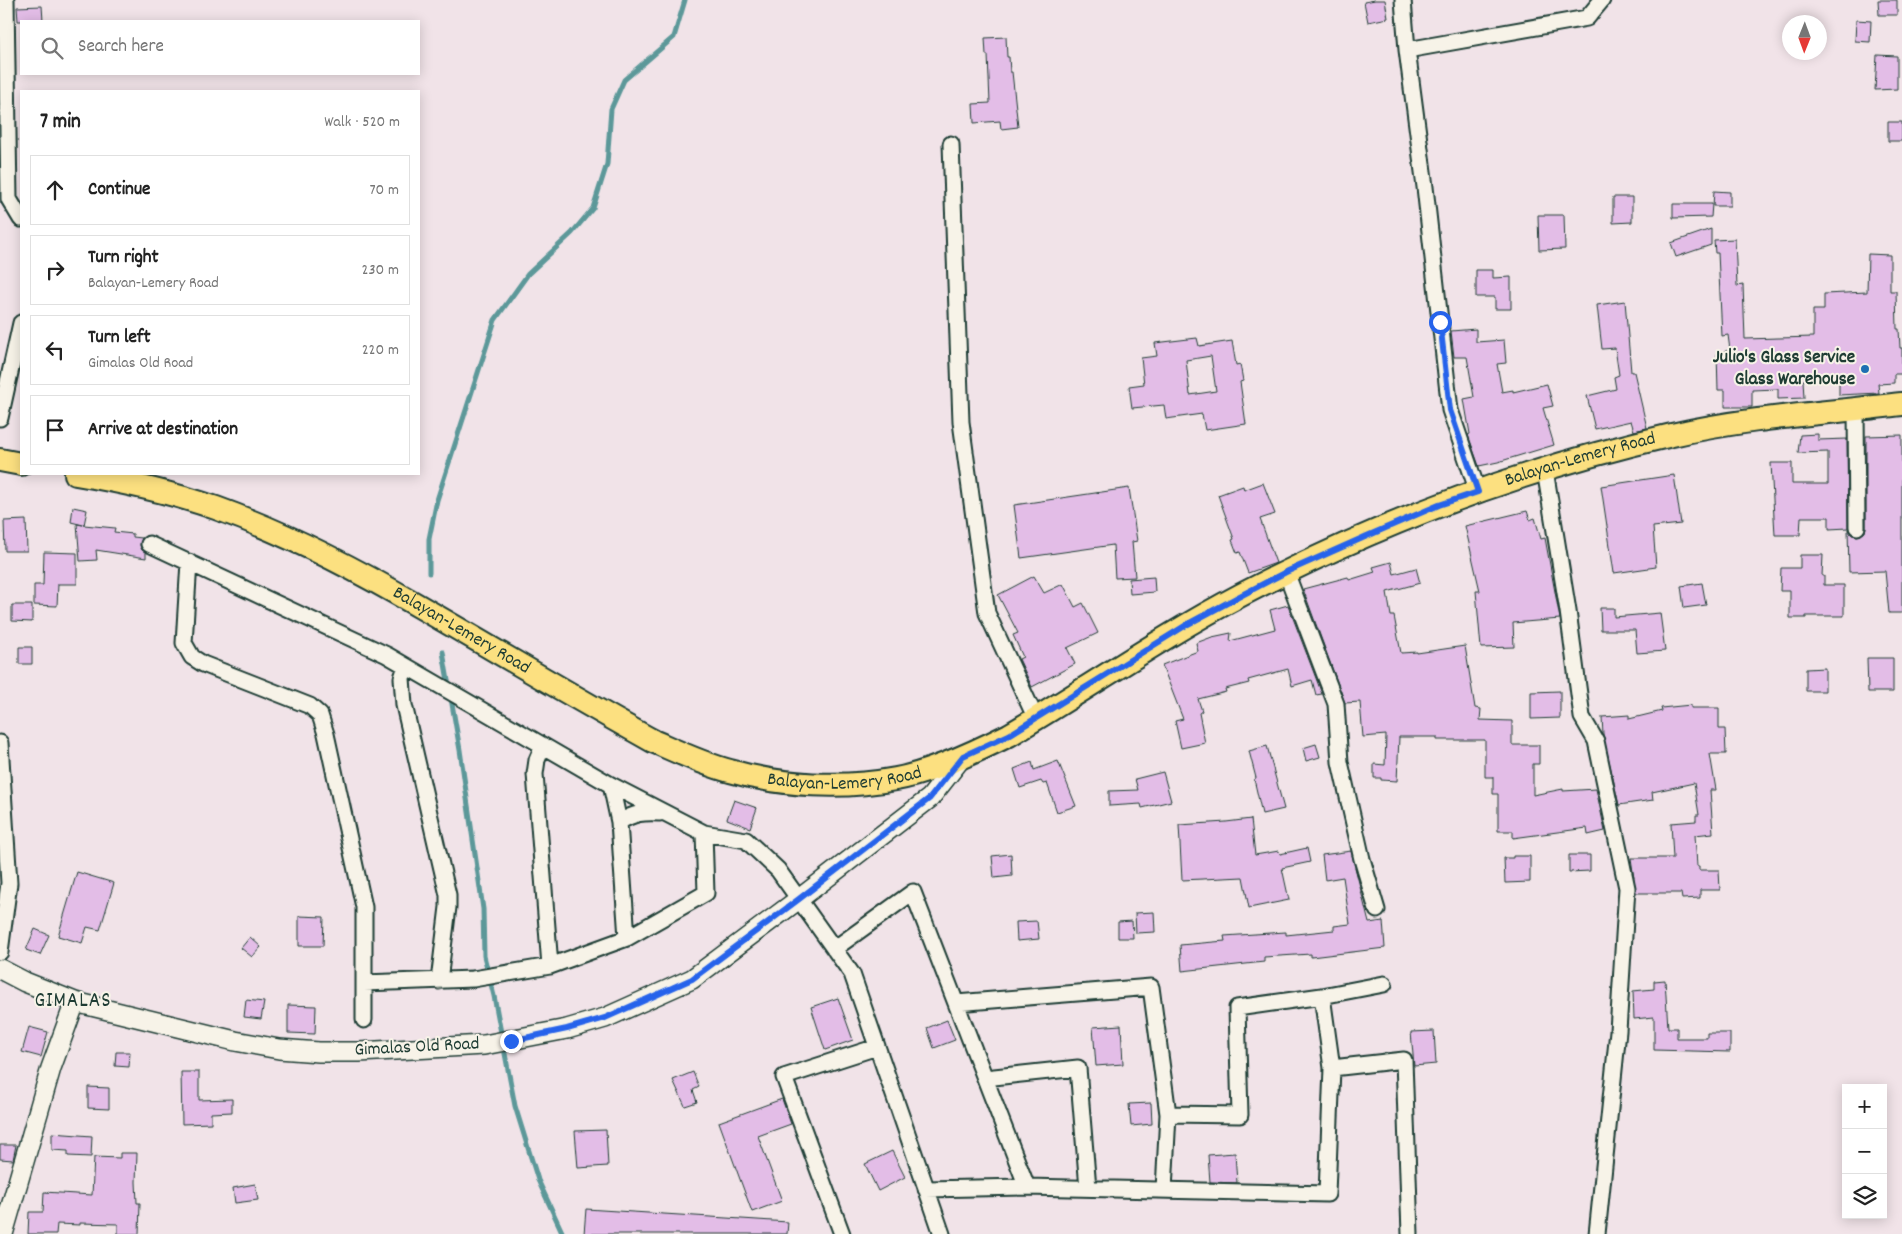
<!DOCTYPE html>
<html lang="en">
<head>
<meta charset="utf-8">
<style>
	:root { --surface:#fff; --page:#f6f6f6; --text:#222; --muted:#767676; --line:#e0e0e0 }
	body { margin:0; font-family:Dekko,sans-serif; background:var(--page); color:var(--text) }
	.controls { position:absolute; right:15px; bottom:15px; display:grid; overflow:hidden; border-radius:0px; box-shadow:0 2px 12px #0003 }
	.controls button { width:45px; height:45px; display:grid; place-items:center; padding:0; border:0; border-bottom:1px solid var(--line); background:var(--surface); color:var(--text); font:25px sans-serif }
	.compass { position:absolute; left:1782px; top:15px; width:45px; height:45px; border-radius:50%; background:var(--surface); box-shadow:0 2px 12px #0003; rotate:181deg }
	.stop { position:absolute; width:15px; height:15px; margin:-11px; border:4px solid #2563eb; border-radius:50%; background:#fff }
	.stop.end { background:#2563eb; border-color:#fff; box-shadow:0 1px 5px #0008 }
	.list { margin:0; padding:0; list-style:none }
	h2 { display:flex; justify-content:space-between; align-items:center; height:65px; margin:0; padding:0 20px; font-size:21px }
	h2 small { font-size:16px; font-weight:400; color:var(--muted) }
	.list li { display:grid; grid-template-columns:32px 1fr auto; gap:15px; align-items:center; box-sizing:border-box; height:70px; margin:0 10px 10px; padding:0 10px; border:1px solid var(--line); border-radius:0px }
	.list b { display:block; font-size:19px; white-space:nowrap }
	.list p { margin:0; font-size:16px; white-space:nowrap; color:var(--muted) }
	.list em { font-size:16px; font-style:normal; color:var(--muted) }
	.icon { flex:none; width:28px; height:28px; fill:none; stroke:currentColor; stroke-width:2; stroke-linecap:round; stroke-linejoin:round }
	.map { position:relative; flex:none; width:1902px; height:1234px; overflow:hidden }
	.search { position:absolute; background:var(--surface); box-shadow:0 2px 12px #0003; left:20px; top:20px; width:400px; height:55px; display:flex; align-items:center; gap:12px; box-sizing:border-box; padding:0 18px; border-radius:0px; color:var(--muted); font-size:19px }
	.panel { position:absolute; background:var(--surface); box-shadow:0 2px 12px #0003; left:20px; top:90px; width:400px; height:385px; border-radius:0px }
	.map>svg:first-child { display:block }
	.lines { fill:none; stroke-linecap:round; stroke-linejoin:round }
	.stream { stroke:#5b9899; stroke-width:5 }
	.building { fill:#e3bde7; stroke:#1f3d34; fill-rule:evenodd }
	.minor-casing { stroke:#1f3d34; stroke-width:19 }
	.tertiary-casing { stroke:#1f3d34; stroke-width:22 }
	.primary-casing { stroke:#1f3d34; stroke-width:26 }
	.minor { stroke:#f7f3e8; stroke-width:15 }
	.tertiary { stroke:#f7f3e8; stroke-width:19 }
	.primary { stroke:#fce080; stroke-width:22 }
	.route { stroke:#2563eb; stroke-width:6 }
	.poi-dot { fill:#1f6fb2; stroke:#f7f3e8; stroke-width:2 }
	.labels { text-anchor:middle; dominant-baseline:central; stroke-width:4; stroke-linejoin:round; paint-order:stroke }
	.poi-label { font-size:19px; font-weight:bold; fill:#1f3d34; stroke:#f7f3e8; text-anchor:end }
	.street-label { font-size:19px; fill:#1f3d34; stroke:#f7f3e8 }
	.quarter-label { font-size:21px; letter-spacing:1px; fill:#1f3d34; stroke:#f7f3e8 }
</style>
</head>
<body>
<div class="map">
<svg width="1902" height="1234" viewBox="0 0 1902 1234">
	<rect width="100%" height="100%" fill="#f1e3e8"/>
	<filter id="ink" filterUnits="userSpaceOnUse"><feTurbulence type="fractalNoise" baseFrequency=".02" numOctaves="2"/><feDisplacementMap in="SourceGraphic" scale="10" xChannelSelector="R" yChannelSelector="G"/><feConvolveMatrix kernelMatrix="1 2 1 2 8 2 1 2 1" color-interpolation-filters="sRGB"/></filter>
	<g filter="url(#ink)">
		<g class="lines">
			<path class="stream" d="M 429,573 L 429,539 L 437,500 L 495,320 L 528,274 L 572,233 L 593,208 L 607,164 L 611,109 L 624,80 L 674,37 L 685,0
				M 443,652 L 460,750 L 483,909 L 484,956 L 494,996 L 515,1106 L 538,1180 L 563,1234"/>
		</g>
		<path class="building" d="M 1375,0 L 1385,0 L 1388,18 L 1368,22 L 1364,2 Z
			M 1878,0 L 1897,0 L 1897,15 L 1879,15 Z
			M 42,6 L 43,21 L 18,21 L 17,7 Z
			M 1856,20 L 1871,21 L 1870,42 L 1855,41 Z
			M 1006,37 L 1007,57 L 1009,57 L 1010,72 L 1012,72 L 1018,127 L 1001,129 L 1000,121 L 974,123 L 973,104 L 990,103 L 988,55 L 986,55 L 985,38 Z
			M 1877,55 L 1897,56 L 1897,89 L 1875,90 Z
			M 1888,122 L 1902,122 L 1902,141 L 1888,141 Z
			M 1714,191 L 1730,192 L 1730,206 L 1713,206 Z
			M 1613,197 L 1632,197 L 1632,222 L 1613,223 Z
			M 1673,204 L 1712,204 L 1711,217 L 1673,218 Z
			M 1538,215 L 1564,215 L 1565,249 L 1539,250 Z
			M 1711,229 L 1711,245 L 1676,257 L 1671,243 Z
			M 1735,239 L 1737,286 L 1743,285 L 1745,339 L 1813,337 L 1813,310 L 1824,310 L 1824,294 L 1867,292 L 1868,254 L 1890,255 L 1890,291 L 1896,291 L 1897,329 L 1899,329 L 1900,348 L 1902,348 L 1902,374 L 1894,374 L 1894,383 L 1878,384 L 1879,393 L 1839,395 L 1839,381 L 1834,381 L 1834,379 L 1803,380 L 1804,398 L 1778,399 L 1778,389 L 1752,390 L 1752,407 L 1725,407 L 1725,390 L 1718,390 L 1717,353 L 1730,350 L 1728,335 L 1722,336 L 1718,253 L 1715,253 L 1714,240 Z
			M 1476,270 L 1493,270 L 1493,278 L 1511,277 L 1511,309 L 1495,309 L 1495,297 L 1476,297 Z
			M 1625,301 L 1631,372 L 1634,372 L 1647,428 L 1634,431 L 1631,421 L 1595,429 L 1587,396 L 1616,389 L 1614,377 L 1619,375 L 1615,348 L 1602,349 L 1597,305 Z
			M 1476,329 L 1476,342 L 1504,340 L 1506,363 L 1497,364 L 1502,392 L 1513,390 L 1513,392 L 1547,384 L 1553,406 L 1543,408 L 1554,445 L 1498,462 L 1479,466 L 1468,435 L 1470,434 L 1464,399 L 1474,397 L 1467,357 L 1454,357 L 1451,331 Z
			M 1197,338 L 1199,346 L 1232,341 L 1236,365 L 1240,364 L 1243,381 L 1240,382 L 1246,424 L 1205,430 L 1202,414 L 1166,419 L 1164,405 L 1132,408 L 1129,386 L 1144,384 L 1141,358 L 1157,356 L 1155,343 ZM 1211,356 L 1216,391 L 1190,395 L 1186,360 Z
			M 1818,434 L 1818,440 L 1847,439 L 1848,528 L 1829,529 L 1829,517 L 1801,517 L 1800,535 L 1775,535 L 1771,463 L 1792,463 L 1792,484 L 1828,484 L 1828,452 L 1798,453 L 1800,435 Z
			M 1902,435 L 1902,613 L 1889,613 L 1885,571 L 1849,572 L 1848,529 L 1852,535 L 1858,536 L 1865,532 L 1866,527 L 1866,436 Z
			M 1674,475 L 1681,524 L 1653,527 L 1656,567 L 1614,573 L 1601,486 Z
			M 1263,483 L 1275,514 L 1260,519 L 1276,563 L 1248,573 L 1240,552 L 1237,553 L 1232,540 L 1234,539 L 1218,495 L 1243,486 L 1244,490 Z
			M 1129,488 L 1137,541 L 1132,542 L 1135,577 L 1115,578 L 1113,545 L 1021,558 L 1014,505 Z
			M 73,507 L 87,510 L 84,525 L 115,528 L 114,532 L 133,534 L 133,537 L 142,538 L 140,545 L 142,550 L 146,553 L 146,558 L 96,550 L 97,560 L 80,561 L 77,524 L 83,525 L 71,522 Z
			M 1527,511 L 1530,520 L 1535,518 L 1541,539 L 1545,538 L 1560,619 L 1513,623 L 1514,647 L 1481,648 L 1476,591 L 1480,591 L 1465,526 Z
			M 26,520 L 27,551 L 5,551 L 4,521 Z
			M 44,552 L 77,553 L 77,584 L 58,584 L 57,606 L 34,605 L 34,585 L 43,585 Z
			M 1800,555 L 1823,555 L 1822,576 L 1824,576 L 1824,585 L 1844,585 L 1844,616 L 1806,616 L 1806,618 L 1790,618 L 1790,591 L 1780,591 L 1781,568 L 1800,568 Z
			M 1391,562 L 1394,574 L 1416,568 L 1420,583 L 1387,592 L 1391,616 L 1394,616 L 1401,653 L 1417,652 L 1417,653 L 1465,646 L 1475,708 L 1481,709 L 1480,720 L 1512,721 L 1512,745 L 1539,745 L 1539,764 L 1533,764 L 1533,795 L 1563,789 L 1563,791 L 1596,789 L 1605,831 L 1588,835 L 1587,828 L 1513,838 L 1513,831 L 1498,831 L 1498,794 L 1493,794 L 1493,777 L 1485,777 L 1485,740 L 1437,740 L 1437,737 L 1399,737 L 1397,781 L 1381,780 L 1381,778 L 1374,778 L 1374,764 L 1385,765 L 1386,735 L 1363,737 L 1360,702 L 1345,703 L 1303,589 L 1348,577 L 1349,580 L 1375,572 L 1373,567 Z
			M 1034,576 L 1044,593 L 1063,584 L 1075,607 L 1083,603 L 1098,633 L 1067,648 L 1075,664 L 1032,687 L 1019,659 L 1023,657 L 1013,635 L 1018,633 L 998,595 Z
			M 1154,577 L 1155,592 L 1130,594 L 1129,579 Z
			M 1702,583 L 1706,605 L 1684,608 L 1681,586 Z
			M 12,605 L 32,605 L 32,622 L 12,621 Z
			M 1288,605 L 1322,694 L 1316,695 L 1312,680 L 1292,686 L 1288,669 L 1248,680 L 1249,683 L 1225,689 L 1226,692 L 1198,699 L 1202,711 L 1199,713 L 1205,743 L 1181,748 L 1175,721 L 1183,719 L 1162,665 L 1198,651 L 1196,643 L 1212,637 L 1231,633 L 1230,641 L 1275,629 L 1270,610 Z
			M 1600,608 L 1614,608 L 1614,617 L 1660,613 L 1665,651 L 1637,653 L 1635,630 L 1601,630 Z
			M 19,647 L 32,647 L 32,664 L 19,664 Z
			M 1867,658 L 1893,658 L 1893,692 L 1868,692 Z
			M 1825,668 L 1825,691 L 1806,691 L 1806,669 Z
			M 1560,691 L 1560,718 L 1531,719 L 1531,692 Z
			M 1691,705 L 1691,708 L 1719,708 L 1719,729 L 1725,729 L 1726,754 L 1710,754 L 1716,790 L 1710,790 L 1713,833 L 1695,835 L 1697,866 L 1699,866 L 1699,870 L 1719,870 L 1720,890 L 1700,890 L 1700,898 L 1682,899 L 1681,893 L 1636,893 L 1631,858 L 1673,858 L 1671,823 L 1696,821 L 1696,815 L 1699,815 L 1694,783 L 1652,792 L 1653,800 L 1619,805 L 1603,734 L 1602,717 L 1629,715 L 1629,719 L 1662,711 L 1661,708 Z
			M 1316,744 L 1320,757 L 1306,761 L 1303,748 Z
			M 1267,746 L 1284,809 L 1262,814 L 1254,779 L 1256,778 L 1249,751 Z
			M 1058,761 L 1076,806 L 1057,812 L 1047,783 L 1043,784 L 1041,781 L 1020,788 L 1014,769 L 1032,762 L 1034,770 Z
			M 1163,772 L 1171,801 L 1142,808 L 1141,804 L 1109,806 L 1109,791 L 1138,790 L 1135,779 Z
			M 734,800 L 757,808 L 750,828 L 727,819 Z
			M 1251,819 L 1255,855 L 1279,851 L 1280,854 L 1307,848 L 1310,862 L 1282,868 L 1289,900 L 1249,908 L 1243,877 L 1182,880 L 1179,825 L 1226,822 Z
			M 1351,851 L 1369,923 L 1383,921 L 1385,948 L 1311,957 L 1311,954 L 1264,957 L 1264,962 L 1182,971 L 1180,945 L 1225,941 L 1224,936 L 1286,932 L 1286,935 L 1334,930 L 1334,926 L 1350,924 L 1343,877 L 1325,880 L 1322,855 Z
			M 1011,854 L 1012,876 L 994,878 L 992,856 Z
			M 1569,855 L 1590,855 L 1590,871 L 1569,872 Z
			M 1513,856 L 1530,856 L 1530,882 L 1505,883 L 1504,858 L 1513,858 Z
			M 77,872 L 114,883 L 100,930 L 87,927 L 82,943 L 58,936 Z
			M 1154,912 L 1155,932 L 1136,933 L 1135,913 Z
			M 299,916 L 324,917 L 323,946 L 299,946 Z
			M 1037,921 L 1039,939 L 1017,941 L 1016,922 Z
			M 1132,921 L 1133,938 L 1118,938 L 1118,922 Z
			M 35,929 L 49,935 L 40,955 L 26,950 Z
			M 250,937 L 261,947 L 252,957 L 241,948 Z
			M 1665,980 L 1668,1028 L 1677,1028 L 1677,1038 L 1707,1038 L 1707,1033 L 1730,1033 L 1730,1052 L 1654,1050 L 1654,1017 L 1634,1019 L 1633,991 L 1654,989 L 1654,981 Z
			M 838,998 L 853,1040 L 825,1050 L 811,1007 Z
			M 246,1000 L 264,1002 L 261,1019 L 244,1017 Z
			M 288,1005 L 316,1006 L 315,1034 L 288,1033 Z
			M 947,1020 L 955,1040 L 934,1048 L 927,1028 Z
			M 1121,1025 L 1123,1064 L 1096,1066 L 1093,1027 Z
			M 29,1027 L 48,1032 L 41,1057 L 22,1052 Z
			M 1434,1031 L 1436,1064 L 1414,1066 L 1411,1032 Z
			M 116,1052 L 130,1052 L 129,1067 L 115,1066 Z
			M 181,1072 L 199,1072 L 199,1100 L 232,1099 L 232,1112 L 211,1113 L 211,1123 L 182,1124 Z
			M 693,1072 L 699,1087 L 693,1090 L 697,1102 L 685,1106 L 673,1080 Z
			M 88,1087 L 109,1088 L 109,1109 L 88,1108 Z
			M 782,1099 L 791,1124 L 758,1136 L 782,1201 L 752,1212 L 719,1122 Z
			M 1151,1103 L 1152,1124 L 1131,1126 L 1129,1104 Z
			M 606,1130 L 608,1166 L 578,1168 L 575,1131 Z
			M 52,1133 L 92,1136 L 91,1157 L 68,1156 L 68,1151 L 52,1150 Z
			M 0,1145 L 16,1145 L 13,1160 L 0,1159 Z
			M 892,1151 L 905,1177 L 878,1191 L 865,1164 Z
			M 120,1153 L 137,1153 L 136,1182 L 137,1203 L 140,1203 L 139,1234 L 118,1234 L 118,1224 L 80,1223 L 80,1225 L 57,1224 L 56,1234 L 28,1234 L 29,1212 L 43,1212 L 44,1192 L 92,1195 L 94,1157 L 120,1158 Z
			M 1235,1153 L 1237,1183 L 1210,1182 L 1208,1155 Z
			M 255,1184 L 258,1200 L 235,1203 L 233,1188 Z
			M 586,1209 L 788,1222 L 787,1234 L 584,1234 Z"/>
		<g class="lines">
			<defs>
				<path id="minor" d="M 6,0 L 9,199 L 21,219
					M 1403,0 L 1407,50 L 1425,187 L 1450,410 L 1478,492
					M 1407,50 L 1587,18 L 1602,0
					M 951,144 L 961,422 L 987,613 L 1036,719
					M 1856,409 L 1857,527
					M 0,418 L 21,323
					M 1545,470 L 1568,611 L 1582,717 L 1596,741 L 1627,888 L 1618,1031 L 1597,1234
					M 149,544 L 387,655 L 611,785 L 704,833 L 746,840 L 778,870 L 852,974 L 942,1234
					M 189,562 L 184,643 L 192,657 L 203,664 L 310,706 L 320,715 L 326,734 L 364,907 L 364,1020
					M 1286,572 L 1336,704 L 1340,762 L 1362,859 L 1377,910
					M 406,666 L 402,678 L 404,705 L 448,895 L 448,907 L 439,981
					M 0,743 L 9,883 L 0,952
					M 543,746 L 537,760 L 535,774 L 550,966
					M 611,785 L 619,822 L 627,938
					M 619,822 C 635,813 642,812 660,813
					M 834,949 L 913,892 L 1027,1187
					M 364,983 L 473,979 L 550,966 L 627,938 L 706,893 L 704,833
					M 956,1003 L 1151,987 L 1168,1114 L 1164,1190
					M 1332,1068 L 1404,1060 L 1410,1234
					M 985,1078 L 1078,1068 L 1088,1188
					M 1168,1114 L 1240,1115 L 1237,1008 L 1322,996 L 1384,984
					M 926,1189 L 1027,1187 L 1327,1194 L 1332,1068 L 1322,996
					M 842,1234 L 784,1077 L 877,1047"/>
				<path id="tertiary" d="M 0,969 L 25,982 L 75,1002 L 235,1041 L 279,1049 L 319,1052 L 359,1052 L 484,1045 L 567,1029 L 605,1018 L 692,979 L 799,899 L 930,798 L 963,756
					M 3,1234 L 51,1068 L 75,1002"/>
				<g id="primary">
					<path d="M 0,460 L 21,464"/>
					<path id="s1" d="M 76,474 C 124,482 170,492 216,508 C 286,533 352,567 417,605 C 495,650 573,697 653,741 C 678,752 703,764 730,771 C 782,786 843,789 896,779 C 931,773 977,751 1009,735 C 1087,689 1161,637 1241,595 C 1377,524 1522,469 1672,435 C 1746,418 1826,413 1902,404"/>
				</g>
			</defs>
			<use href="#minor" class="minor-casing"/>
			<use href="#tertiary" class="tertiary-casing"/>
			<use href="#primary" class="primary-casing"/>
			<use href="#minor" class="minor"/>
			<use href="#tertiary" class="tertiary"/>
			<use href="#primary" class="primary"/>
		</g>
	</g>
	<g class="lines" filter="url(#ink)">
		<path class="route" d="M 511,1041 L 567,1029 L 605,1018 L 692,979 L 799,899 L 930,798 L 963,756 L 1009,735 L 1188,624 L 1240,596 L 1286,572 L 1367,536 L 1439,505 L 1478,492 L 1450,410 L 1440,322"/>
	</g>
	<circle class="poi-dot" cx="1865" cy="369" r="5"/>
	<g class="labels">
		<g class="poi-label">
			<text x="1855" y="358">Julio's Glass Service<tspan x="1855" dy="22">Glass Warehouse</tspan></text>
		</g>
		<g class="street-label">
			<text stroke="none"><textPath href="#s1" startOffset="1649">Balayan-Lemery Road</textPath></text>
			<text stroke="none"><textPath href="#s1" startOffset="419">Balayan-Lemery Road</textPath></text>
			<text stroke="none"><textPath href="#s1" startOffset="839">Balayan-Lemery Road</textPath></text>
			<text transform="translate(417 1048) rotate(-3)">Gimalas Old Road</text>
		</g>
		<g class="quarter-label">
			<text x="73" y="1002">GIMALAS</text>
		</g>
	</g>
</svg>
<div class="controls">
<button>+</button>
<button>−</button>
<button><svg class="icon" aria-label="layers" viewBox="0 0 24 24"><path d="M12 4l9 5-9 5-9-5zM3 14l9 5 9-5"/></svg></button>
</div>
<svg class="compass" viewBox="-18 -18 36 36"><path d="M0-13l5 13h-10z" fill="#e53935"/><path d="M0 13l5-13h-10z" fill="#767676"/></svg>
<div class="stop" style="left:1440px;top:322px"></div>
<div class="stop end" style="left:511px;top:1041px"></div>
<div class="search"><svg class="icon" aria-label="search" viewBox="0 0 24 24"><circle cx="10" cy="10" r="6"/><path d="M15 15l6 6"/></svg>Search here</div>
<section class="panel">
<h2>7 min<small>Walk · 520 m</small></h2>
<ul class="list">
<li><svg class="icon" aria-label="ahead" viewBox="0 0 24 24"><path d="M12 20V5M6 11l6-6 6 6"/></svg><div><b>Continue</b></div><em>70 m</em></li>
<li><svg class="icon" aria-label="right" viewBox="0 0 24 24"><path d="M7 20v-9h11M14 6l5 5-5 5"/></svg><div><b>Turn right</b><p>Balayan-Lemery Road</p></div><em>230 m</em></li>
<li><svg class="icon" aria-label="left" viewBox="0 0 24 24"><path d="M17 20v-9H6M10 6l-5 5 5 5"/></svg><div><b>Turn left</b><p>Gimalas Old Road</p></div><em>220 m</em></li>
<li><svg class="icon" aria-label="arrive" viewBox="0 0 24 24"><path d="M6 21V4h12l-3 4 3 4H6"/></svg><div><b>Arrive at destination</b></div></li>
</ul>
</section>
</div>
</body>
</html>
